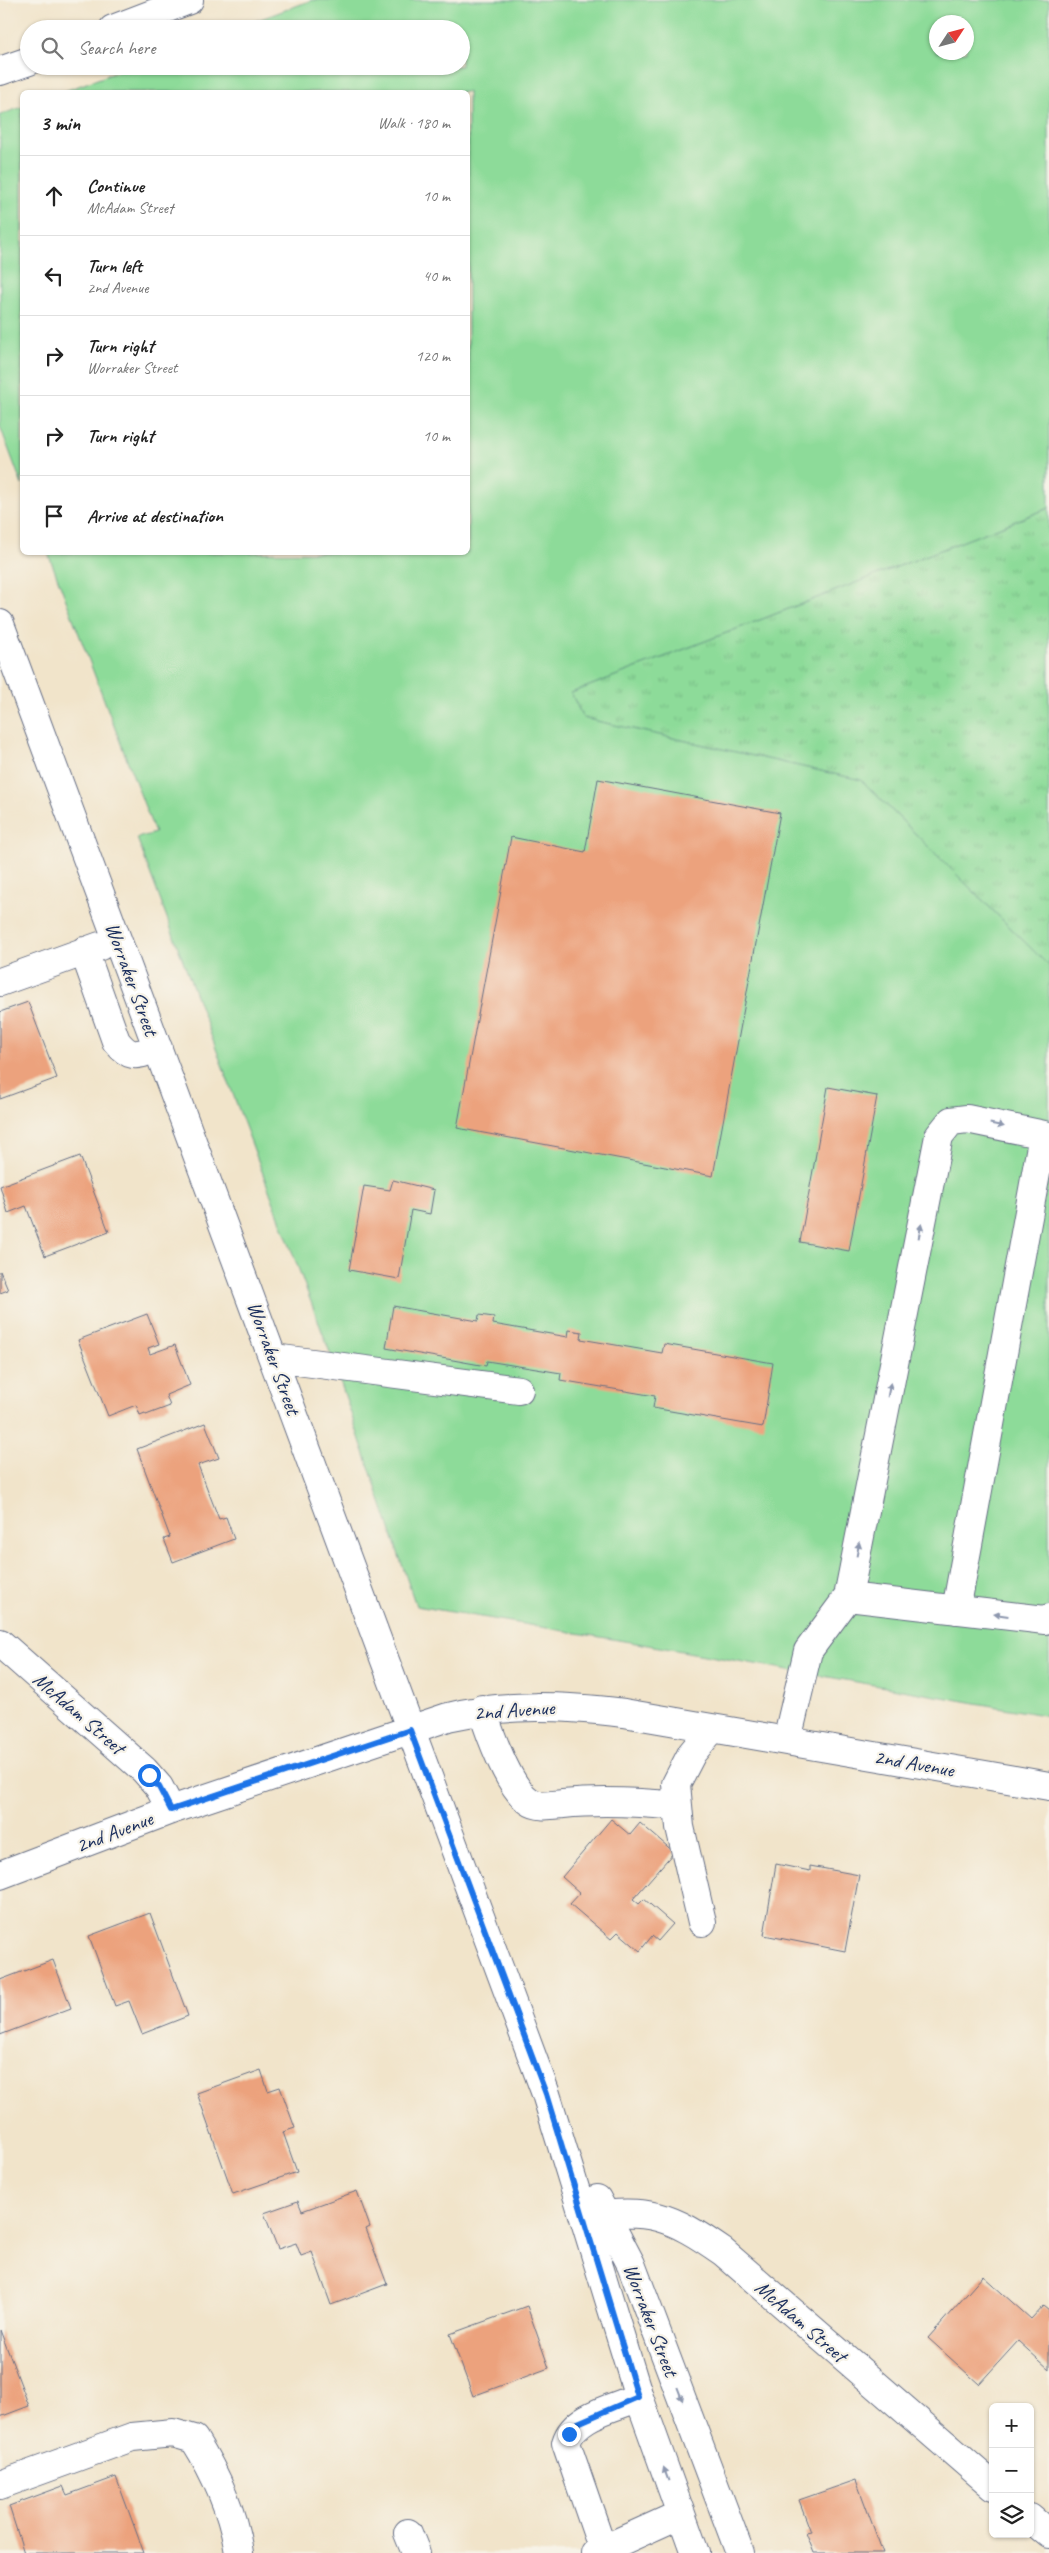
<!DOCTYPE html>
<html lang="en">
<head>
<meta charset="utf-8">
<style>
	:root { --surface:#fff; --page:#f2f2f2; --text:#222; --muted:#767676; --line:#e0e0e0 }
	body { margin:0; font-family:Caveat,sans-serif; background:var(--page); color:var(--text) }
	.controls { position:absolute; right:15px; bottom:15px; display:grid; overflow:hidden; border-radius:8px; box-shadow:0 1px 4px #0004 }
	.controls button { width:45px; height:45px; display:grid; place-items:center; padding:0; border:0; border-bottom:1px solid var(--line); background:var(--surface); color:var(--text); font:25px sans-serif }
	.compass { position:absolute; left:929px; top:15px; width:45px; height:45px; border-radius:50%; background:var(--surface); box-shadow:0 1px 4px #0004; rotate:54deg }
	.stop { position:absolute; width:15px; height:15px; margin:-11px; border:4px solid #1a73e8; border-radius:50%; background:#fff }
	.stop.end { background:#1a73e8; border-color:#fff; box-shadow:0 1px 5px #0008 }
	.list { margin:0; padding:0; list-style:none }
	h2 { display:flex; justify-content:space-between; align-items:center; height:65px; margin:0; padding:0 20px; font-size:21px }
	h2 small { font-size:16px; font-weight:400; color:var(--muted) }
	.list li { display:grid; grid-template-columns:32px 1fr auto; gap:15px; align-items:center; box-sizing:border-box; height:80px; padding:0 20px; border-top:1px solid var(--line) }
	.list b { display:block; font-size:19px; white-space:nowrap }
	.list p { margin:0; font-size:16px; white-space:nowrap; color:var(--muted) }
	.list em { font-size:16px; font-style:normal; color:var(--muted) }
	.icon { flex:none; width:28px; height:28px; fill:none; stroke:currentColor; stroke-width:2; stroke-linecap:round; stroke-linejoin:round }
	.map { position:relative; flex:none; width:1049px; height:2553px; overflow:hidden }
	.search { position:absolute; background:var(--surface); box-shadow:0 1px 4px #0004; left:20px; top:20px; width:450px; height:55px; display:flex; align-items:center; gap:12px; box-sizing:border-box; padding:0 18px; border-radius:28px; color:var(--muted); font-size:19px }
	.panel { position:absolute; background:var(--surface); box-shadow:0 1px 4px #0004; left:20px; top:90px; width:450px; height:465px; border-radius:8px }
	.map>svg:first-child { display:block }
	.grass { fill:url(#grass-tufts); stroke:#54857c }
	.garden { fill:#8ddb99; stroke:#54857c; fill-rule:evenodd }
	.building { fill:#eca27d }
	.lines { fill:none; stroke-linecap:round; stroke-linejoin:round }
	.minor-casing { stroke:#666e84; stroke-width:30 }
	.minor { stroke:#fff; stroke-width:28 }
	.oneway { fill:#8d97ae }
	.route { stroke:#1a73e8; stroke-width:6 }
	.labels { text-anchor:middle; dominant-baseline:central; stroke-width:4.5; stroke-linejoin:round; paint-order:stroke }
	.street-label { font-size:21px; fill:#1b2f5e; stroke:#f7f3e8 }
</style>
</head>
<body>
<div class="map">
<svg width="1049" height="2553" viewBox="0 0 1049 2553">
	<defs>
		<pattern id="grass-tufts" width="24" height="20" patternUnits="userSpaceOnUse" patternTransform="scale(1.25)"><rect width="24" height="20" fill="#8ddb99"/><path d="M3 7l-1-3M5 7V3M7 7l1-3M15 17l-1-3M17 17v-4M19 17l1-3" fill="none" stroke="#79bc86"/></pattern>
	</defs>
	<rect width="100%" height="100%" fill="#f7f3e8"/>
	<filter id="ink" filterUnits="userSpaceOnUse"><feTurbulence type="fractalNoise" baseFrequency=".02" numOctaves="2"/><feDisplacementMap in="SourceGraphic" scale="10" xChannelSelector="R" yChannelSelector="G"/><feConvolveMatrix kernelMatrix="1 2 1 2 8 2 1 2 1" color-interpolation-filters="sRGB"/></filter>
	<filter id="wash" filterUnits="userSpaceOnUse"><feTurbulence type="fractalNoise" baseFrequency=".0096" numOctaves="4" result="noise"/><feDisplacementMap in="SourceGraphic" scale="20" xChannelSelector="R" yChannelSelector="G"/><feGaussianBlur stdDeviation="1.12" result="paint"/><feColorMatrix in="noise" values="0 0 0 0 0 0 0 0 0 0 0 0 0 0 0 0 0 1.4 0 .05"/><feComposite in="paint" operator="in"/></filter>
	<g filter="url(#wash)">
		<rect width="100%" height="100%" fill="#f1e4ca"/>
		<path class="grass" d="M 1049,508 L 1049,966 L 861,780 L 583,718 L 571,693 Z"/>
		<path class="garden" d="M 312,0 L 1049,0 L 1049,508 L 571,693 L 583,718 L 861,780 L 1049,966 L 1049,1716 L 642,1644 L 416,1606 L 335,1366 L 137,838 L 155,833 L 48,553 L 468,552 L 468,92 L 62,92 L 133,66 L 461,66 L 461,29 L 234,29 ZM 936,22 L 966,22 L 966,52 L 936,52 Z
			M 22,107 L 22,485 L 0,426 L 0,115 Z"/>
		<g id="blocks">
			<path class="building" d="M 598,779 L 780,813 L 713,1176 L 457,1128 L 511,837 L 585,852 Z
				M 28,1002 L 57,1078 L 0,1099 L 0,1012 Z
				M 828,1087 L 877,1096 L 849,1251 L 800,1242 Z
				M 80,1156 L 109,1232 L 45,1256 L 26,1206 L 8,1213 L 0,1186 Z
				M 393,1180 L 434,1190 L 430,1214 L 411,1210 L 399,1279 L 349,1270 L 364,1186 L 390,1190 Z
				M 0,1271 L 8,1290 L 0,1293 Z
				M 393,1306 L 478,1321 L 479,1315 L 494,1317 L 493,1324 L 568,1337 L 569,1330 L 582,1332 L 581,1339 L 662,1353 L 664,1344 L 773,1363 L 763,1427 L 653,1408 L 655,1396 L 560,1380 L 561,1373 L 487,1361 L 486,1366 L 386,1348 Z
				M 147,1314 L 159,1344 L 148,1348 L 150,1354 L 175,1345 L 190,1385 L 166,1395 L 170,1406 L 146,1415 L 145,1413 L 140,1415 L 136,1405 L 108,1416 L 78,1340 Z
				M 205,1423 L 219,1458 L 198,1465 L 219,1519 L 226,1517 L 234,1539 L 173,1562 L 164,1539 L 170,1537 L 137,1449 Z
				M 611,1819 L 630,1835 L 640,1823 L 674,1852 L 633,1899 L 639,1904 L 644,1899 L 673,1924 L 658,1941 L 652,1936 L 640,1951 L 618,1932 L 611,1939 L 570,1904 L 580,1893 L 562,1877 Z
				M 776,1864 L 810,1871 L 810,1866 L 859,1875 L 845,1951 L 764,1935 Z
				M 150,1913 L 188,2016 L 142,2034 L 129,2001 L 115,2006 L 89,1936 Z
				M 53,1960 L 71,2008 L 0,2035 L 0,1980 Z
				M 261,2070 L 268,2091 L 280,2087 L 295,2128 L 283,2132 L 297,2172 L 233,2194 L 197,2093 Z
				M 357,2191 L 370,2227 L 366,2229 L 387,2284 L 331,2305 L 312,2252 L 301,2256 L 296,2243 L 278,2249 L 264,2213 L 298,2201 L 302,2211 Z
				M 983,2276 L 1031,2319 L 1043,2306 L 1049,2311 L 1049,2369 L 1018,2341 L 979,2384 L 928,2338 Z
				M 527,2306 L 549,2368 L 473,2396 L 450,2334 Z
				M 0,2330 L 29,2406 L 0,2417 Z
				M 116,2477 L 144,2553 L 24,2553 L 9,2506 L 63,2486 L 67,2495 Z
				M 856,2480 L 883,2553 L 814,2553 L 806,2533 L 811,2532 L 799,2500 Z"/>
		</g>
	</g>
	<g filter="url(#ink)">
		<use href="#blocks" fill-opacity="0" stroke="#666e84" stroke-width="1"/>
		<g class="lines">
			<defs>
				<path id="minor" d="M 113,29 L 189,0
					M 0,71 L 29,61
					M 0,624 L 546,2094 L 639,2397 L 695,2553
					M 84,951 L 116,1041 C 131,1060 137,1055 158,1048
					M 0,982 L 100,946
					M 274,1358 L 519,1390
					M 848,1597 L 1045,1620 L 1049,1618
					M 956,1610 L 1043,1135
					M 0,1643 L 144,1770 L 159,1787 L 171,1810
					M 482,1709 C 489,1732 509,1788 529,1801 C 538,1808 553,1805 563,1804 C 601,1800 639,1802 678,1806
					M 787,1740 L 808,1651 L 848,1597 L 939,1136 L 951,1121 L 967,1119 L 1049,1136
					M 0,1875 L 171,1810 L 448,1717 C 507,1703 564,1706 624,1713 L 1049,1786
					M 702,1922 L 680,1827 L 676,1784 L 692,1753 L 712,1729
					M 597,2199 L 631,2264 L 740,2553
					M 585,2217 C 650,2208 670,2215 723,2252 L 993,2486
					M 0,2485 L 132,2437 L 173,2433 L 194,2439 C 216,2474 233,2512 239,2553
					M 1030,2518 L 1049,2534
					M 408,2533 L 416,2553
					M 603,2550 L 566,2443 C 574,2415 614,2408 639,2397
					M 595,2553 L 681,2514"/>
			</defs>
			<use href="#minor" class="minor-casing"/>
			<use href="#minor" class="minor"/>
		</g>
		<defs><path id="oneway-solid" d="M-6-.8H1V-3.2L6.5 0L1 3.2V.8H-6Z" transform="scale(1.25)"/></defs>
		<g class="oneway">
			<use href="#oneway-solid" transform="translate(997 1125) rotate(12)"/>
			<use href="#oneway-solid" transform="translate(920 1231) rotate(-79)"/>
			<use href="#oneway-solid" transform="translate(889 1390) rotate(-79)"/>
			<use href="#oneway-solid" transform="translate(858 1549) rotate(-79)"/>
			<use href="#oneway-solid" transform="translate(1001 1615) rotate(-173)"/>
			<use href="#oneway-solid" transform="translate(680 2394) rotate(69)"/>
			<use href="#oneway-solid" transform="translate(666 2474) rotate(-110)"/>
		</g>
	</g>
	<g class="lines" filter="url(#ink)">
		<path class="route" d="M 149,1775 L 159,1787 L 171,1810 L 410,1730 L 546,2094 L 638,2397 L 578,2423 L 569,2434"/>
	</g>
	<g class="labels">
		<g class="street-label">
			<text transform="translate(132 979) rotate(70)">Worraker Street</text>
			<text transform="translate(274 1358) rotate(70)">Worraker Street</text>
			<text transform="translate(514 1710) rotate(-4)">2nd Avenue</text>
			<text transform="translate(79 1713) rotate(41)">McAdam Street</text>
			<text transform="translate(914 1763) rotate(10)">2nd Avenue</text>
			<text transform="translate(114 1832) rotate(-21)">2nd Avenue</text>
			<text transform="translate(651 2320) rotate(69)">Worraker Street</text>
			<text transform="translate(801 2321) rotate(41)">McAdam Street</text>
		</g>
	</g>
</svg>
<div class="controls">
<button>+</button>
<button>−</button>
<button><svg class="icon" aria-label="layers" viewBox="0 0 24 24"><path d="M12 4l9 5-9 5-9-5zM3 14l9 5 9-5"/></svg></button>
</div>
<svg class="compass" viewBox="-18 -18 36 36"><path d="M0-13l5 13h-10z" fill="#e53935"/><path d="M0 13l5-13h-10z" fill="#767676"/></svg>
<div class="stop" style="left:149px;top:1775px"></div>
<div class="stop end" style="left:569px;top:2434px"></div>
<div class="search"><svg class="icon" aria-label="search" viewBox="0 0 24 24"><circle cx="10" cy="10" r="6"/><path d="M15 15l6 6"/></svg>Search here</div>
<section class="panel">
<h2>3 min<small>Walk · 180 m</small></h2>
<ul class="list">
<li><svg class="icon" aria-label="ahead" viewBox="0 0 24 24"><path d="M12 20V5M6 11l6-6 6 6"/></svg><div><b>Continue</b><p>McAdam Street</p></div><em>10 m</em></li>
<li><svg class="icon" aria-label="left" viewBox="0 0 24 24"><path d="M17 20v-9H6M10 6l-5 5 5 5"/></svg><div><b>Turn left</b><p>2nd Avenue</p></div><em>40 m</em></li>
<li><svg class="icon" aria-label="right" viewBox="0 0 24 24"><path d="M7 20v-9h11M14 6l5 5-5 5"/></svg><div><b>Turn right</b><p>Worraker Street</p></div><em>120 m</em></li>
<li><svg class="icon" aria-label="right" viewBox="0 0 24 24"><path d="M7 20v-9h11M14 6l5 5-5 5"/></svg><div><b>Turn right</b></div><em>10 m</em></li>
<li><svg class="icon" aria-label="arrive" viewBox="0 0 24 24"><path d="M6 21V4h12l-3 4 3 4H6"/></svg><div><b>Arrive at destination</b></div></li>
</ul>
</section>
</div>
</body>
</html>
